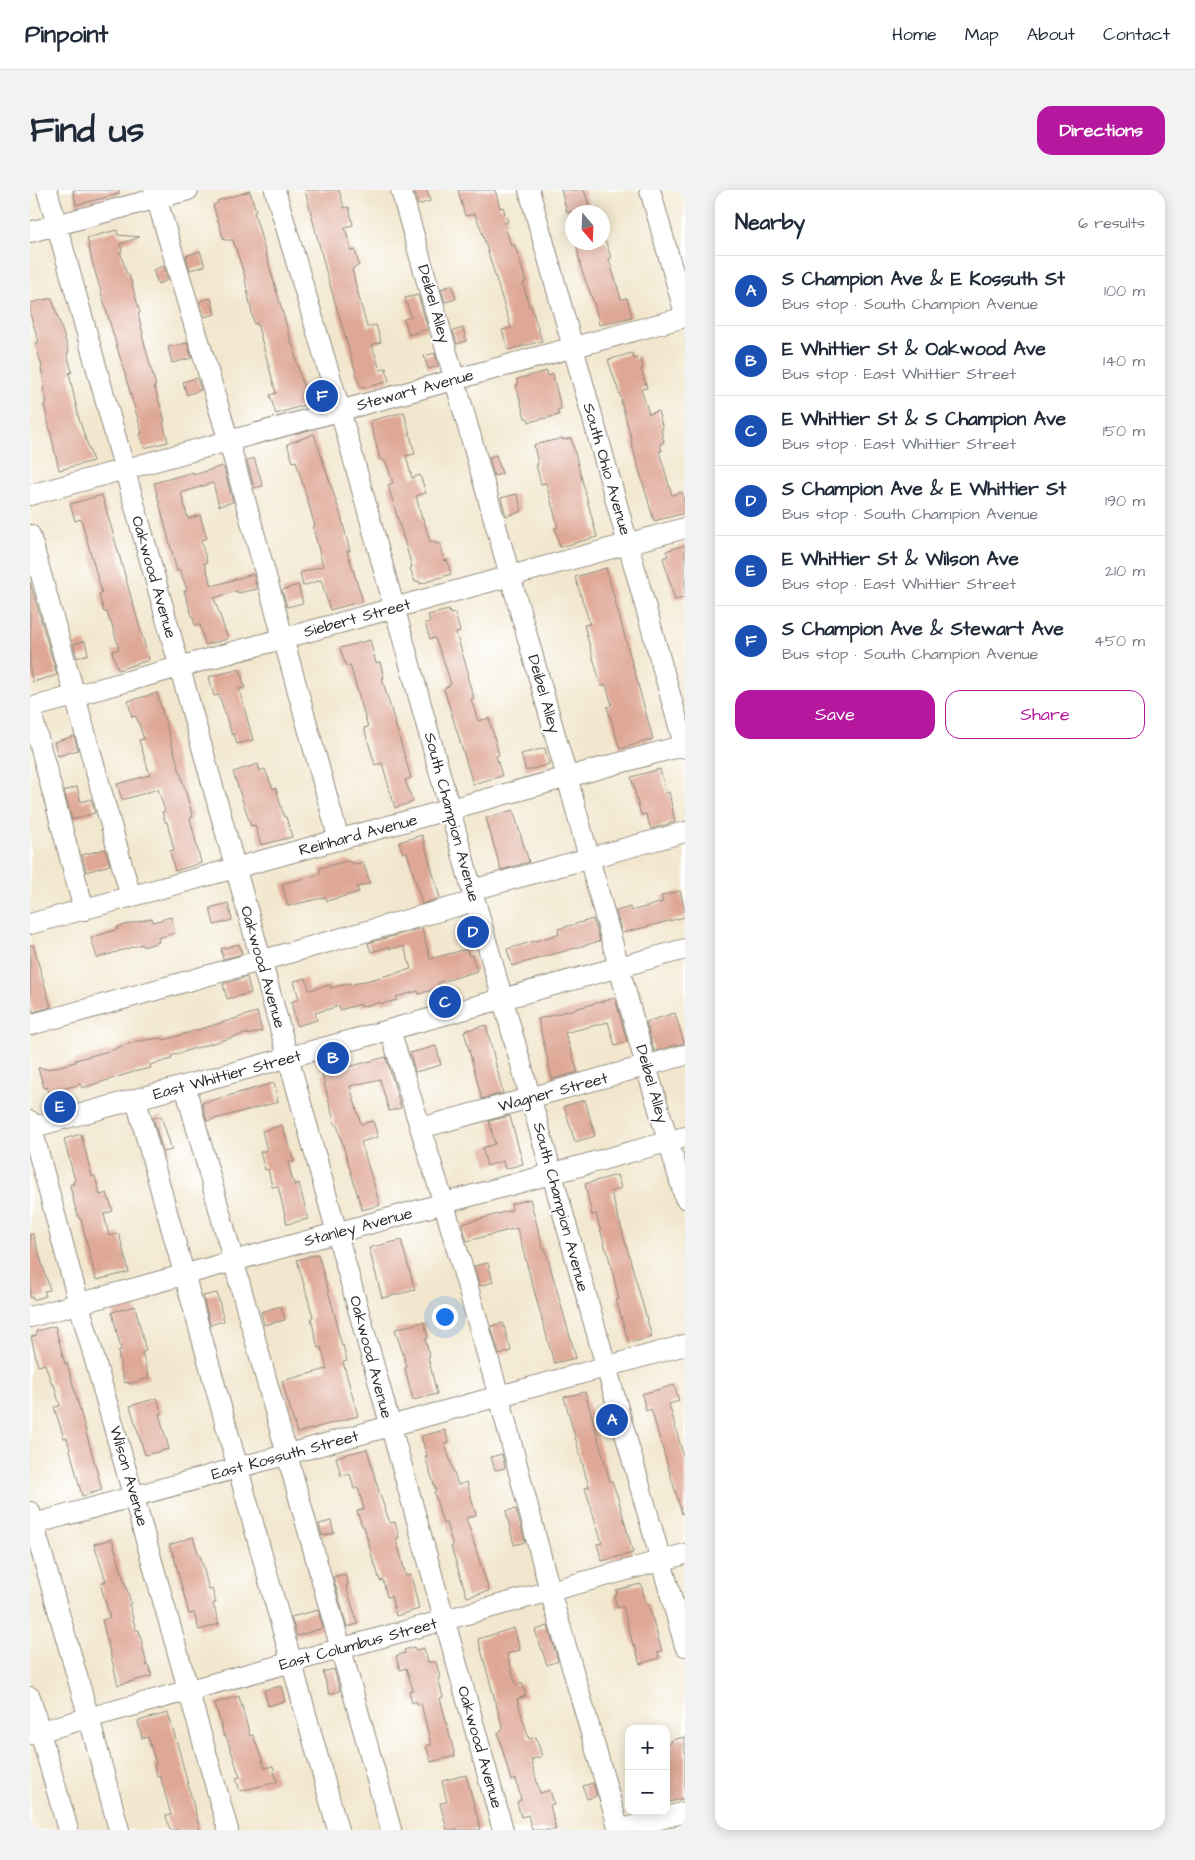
<!DOCTYPE html>
<html lang="en">
<head>
<meta charset="utf-8">
<style>
	:root { --surface:#fff; --page:#f2f2f3; --text:#1f2937; --muted:#747a83; --line:#e0e1e3; --accent:#b5179e }
	body { margin:0; font-family:"Architects Daughter",sans-serif; background:var(--page); color:var(--text) }
	.controls { position:absolute; right:15px; bottom:15px; display:grid; overflow:hidden; border-radius:10px; box-shadow:0 2px 12px #0003 }
	.controls button { width:45px; height:45px; display:grid; place-items:center; padding:0; border:0; border-bottom:1px solid var(--line); background:var(--surface); color:var(--text); font:25px sans-serif }
	.compass { position:absolute; left:535px; top:15px; width:45px; height:45px; border-radius:50%; background:var(--surface); box-shadow:0 2px 12px #0003; rotate:161deg }
	.you { position:absolute; left:414px; top:1126px; width:18px; height:18px; margin:-12px; border:4px solid #fff; border-radius:50%; background:#1a73e8; box-shadow:0 0 0 8px #1a73e833 }
	.badge { display:grid; place-items:center; width:32px; height:32px; border-radius:50%; background:var(--accent); color:#fff; font-size:16px; font-weight:700 }
	.pin { position:absolute; translate:-50% -50%; border:2px solid #fff; box-shadow:0 1px 5px #0006 }
	.list { margin:0; padding:0; list-style:none }
	h2 { display:flex; justify-content:space-between; align-items:center; height:65px; margin:0; padding:0 20px; font-size:21px }
	h2 small { font-size:16px; font-weight:400; color:var(--muted) }
	.list li { display:grid; grid-template-columns:32px 1fr auto; gap:15px; align-items:center; box-sizing:border-box; height:70px; padding:0 20px; border-top:1px solid var(--line) }
	.list b { display:block; font-size:19px; white-space:nowrap }
	.list p { margin:0; font-size:16px; white-space:nowrap; color:var(--muted) }
	.list em { font-size:16px; font-style:normal; color:var(--muted) }
	.actions { display:flex; gap:10px; padding:15px 20px }
	.actions a { flex:1; padding:11px 0; border:1px solid var(--accent); border-radius:15px; text-align:center; font-size:18px; color:var(--accent) }
	.actions .main { background:var(--accent); color:#fff }
	.map { position:relative; flex:none; width:655px; height:1640px; overflow:hidden; border-radius:15px }
	header { display:flex; align-items:center; gap:30px; box-sizing:border-box; height:70px; padding:0 25px; background:var(--surface); border-bottom:1px solid var(--line) }
	header strong { font-size:24px }
	nav { display:flex; gap:28px; margin-inline-start:auto; font-size:18px }
	.intro { display:flex; align-items:center; justify-content:space-between; box-sizing:border-box; height:120px; padding:0 30px }
	h1 { margin:0; font-size:35px }
	.button { padding:12px 22px; border-radius:15px; background:var(--accent); color:#fff; font-size:18px; font-weight:700 }
	main { display:flex; gap:30px; padding:0 30px }
	aside { flex:1; background:var(--surface); border-radius:15px; box-shadow:0 2px 12px #0003 }
	.map>svg:first-child { display:block }
	.building { fill:#dfa896 }
	.lines { fill:none; stroke-linecap:round; stroke-linejoin:round }
	.minor-casing { stroke:#8e897c; stroke-width:22 }
	.minor { stroke:#fff; stroke-width:20 }
	.labels { text-anchor:middle; dominant-baseline:central; stroke-width:4; stroke-linejoin:round; paint-order:stroke }
	.street-label { font-size:16px; fill:#2b2b2b; stroke:#fff }
</style>
</head>
<body>
<header>
<strong>Pinpoint</strong>
<nav><a>Home</a><a>Map</a><a>About</a><a>Contact</a></nav>
</header>
<div class="intro"><h1>Find us</h1><a class="button">Directions</a></div>
<main>
<div class="map">
<svg width="655" height="1640" viewBox="0 0 655 1640">
	<rect width="100%" height="100%" fill="#fff"/>
	<filter id="ink" filterUnits="userSpaceOnUse"><feTurbulence type="fractalNoise" baseFrequency=".02" numOctaves="2"/><feDisplacementMap in="SourceGraphic" scale="10" xChannelSelector="R" yChannelSelector="G"/><feConvolveMatrix kernelMatrix="1 2 1 2 8 2 1 2 1" color-interpolation-filters="sRGB"/></filter>
	<filter id="wash" filterUnits="userSpaceOnUse"><feTurbulence type="fractalNoise" baseFrequency=".0096" numOctaves="4" result="noise"/><feDisplacementMap in="SourceGraphic" scale="20" xChannelSelector="R" yChannelSelector="G"/><feGaussianBlur stdDeviation="1.12" result="paint"/><feColorMatrix in="noise" values="0 0 0 0 0 0 0 0 0 0 0 0 0 0 0 0 0 1.4 0 .05"/><feComposite in="paint" operator="in"/></filter>
	<g filter="url(#wash)">
		<rect width="100%" height="100%" fill="#f2e7ce"/>
		<g id="blocks">
			<path class="building" d="M 43,0 L 89,0 L 89,4 L 46,15 Z
				M 275,0 L 309,0 L 314,18 L 319,17 L 323,35 L 315,37 L 321,61 L 325,60 L 329,75 L 322,79 L 326,96 L 337,137 L 346,135 L 351,152 L 342,155 L 350,180 L 356,178 L 359,191 L 335,198 L 330,197 L 297,85 Z
				M 387,0 L 397,0 L 400,11 L 388,15 L 384,1 Z
				M 428,0 L 465,0 L 470,18 L 473,17 L 478,32 L 474,33 L 481,56 L 485,55 L 496,92 L 493,93 L 499,116 L 501,116 L 512,151 L 478,160 L 472,140 L 481,138 L 451,39 L 445,24 L 435,26 Z
				M 531,0 L 554,0 L 561,22 L 537,22 Z
				M 220,1 L 226,21 L 224,22 L 262,155 L 263,155 L 266,170 L 278,214 L 246,224 L 240,205 L 246,203 L 227,133 L 224,134 L 214,84 L 203,50 L 194,50 L 183,15 L 188,13 L 187,11 Z
				M 87,40 L 88,45 L 110,47 L 90,54 L 92,61 L 90,62 L 97,84 L 99,84 L 110,123 L 108,124 L 113,144 L 112,145 L 126,196 L 124,196 L 135,231 L 133,232 L 138,252 L 114,258 L 110,244 L 112,243 L 62,71 L 57,48 Z
				M 546,52 L 576,52 L 581,68 L 579,69 L 591,109 L 597,108 L 602,127 L 569,135 L 565,116 L 551,78 Z
				M 170,61 L 175,76 L 160,80 L 156,66 Z
				M 134,76 L 138,90 L 128,94 L 123,80 Z
				M 422,95 L 426,109 L 415,112 L 411,99 Z
				M 388,105 L 398,139 L 379,145 L 374,129 L 381,127 L 375,108 Z
				M 22,108 L 39,162 L 37,163 L 42,182 L 39,183 L 49,229 L 63,271 L 29,280 L 14,214 L 17,213 L 13,198 L 15,197 L 11,178 L 12,177 L 5,153 L 9,152 L 0,124 L 0,113 Z
				M 181,108 L 185,124 L 174,127 L 170,111 Z
				M 433,138 L 436,151 L 427,154 L 423,141 Z
				M 157,153 L 162,168 L 142,173 L 138,157 Z
				M 405,163 L 408,176 L 398,179 L 394,166 Z
				M 602,163 L 604,169 L 610,167 L 613,178 L 611,179 L 617,198 L 611,199 L 619,224 L 628,221 L 633,239 L 631,240 L 634,252 L 630,254 L 632,261 L 629,261 L 642,305 L 652,302 L 655,314 L 655,323 L 624,331 L 601,252 L 602,251 L 591,211 L 592,211 L 578,170 Z
				M 517,181 L 518,186 L 523,184 L 531,219 L 527,220 L 529,225 L 499,232 L 498,228 L 495,228 L 486,195 L 488,195 L 487,189 Z
				M 167,188 L 171,200 L 157,205 L 153,192 Z
				M 374,222 L 385,264 L 376,266 L 382,288 L 390,285 L 396,303 L 386,306 L 392,329 L 393,328 L 400,352 L 404,351 L 406,354 L 410,353 L 414,371 L 417,370 L 421,384 L 390,394 L 389,391 L 385,392 L 380,378 L 382,377 L 358,295 L 363,293 L 356,272 L 350,269 L 340,231 Z
				M 284,244 L 311,326 L 320,361 L 317,361 L 333,411 L 300,420 L 291,390 L 273,396 L 270,383 L 293,376 L 283,337 L 285,336 L 266,271 L 263,272 L 257,254 Z
				M 533,248 L 533,250 L 541,248 L 567,347 L 530,357 L 525,338 L 528,337 L 516,293 L 511,294 L 506,275 L 508,275 L 504,255 Z
				M 466,265 L 472,284 L 464,286 L 459,267 Z
				M 224,268 L 233,296 L 224,298 L 217,271 Z
				M 192,276 L 194,278 L 203,312 L 189,316 L 183,293 L 151,303 L 158,329 L 170,325 L 177,348 L 171,350 L 177,373 L 174,373 L 182,396 L 223,384 L 227,399 L 208,403 L 207,401 L 184,408 L 198,449 L 175,455 L 170,435 L 165,435 L 154,401 L 157,400 L 150,380 L 147,381 L 124,293 L 163,282 L 164,285 Z
				M 487,304 L 492,321 L 476,326 L 471,308 Z
				M 72,305 L 119,470 L 88,480 L 82,461 L 89,459 L 81,431 L 80,432 L 77,422 L 74,422 L 69,404 L 72,403 L 51,329 L 45,331 L 40,314 Z
				M 655,355 L 655,407 L 645,410 L 633,368 L 638,366 L 636,361 Z
				M 576,378 L 623,549 L 590,559 L 577,517 L 582,515 L 576,495 L 571,496 L 560,457 L 554,435 L 560,434 L 545,387 Z
				M 0,392 L 27,485 L 3,492 L 0,481 Z
				M 268,395 L 273,413 L 257,417 L 252,400 Z
				M 419,420 L 420,424 L 425,423 L 430,442 L 426,443 L 439,485 L 437,486 L 444,508 L 441,509 L 448,531 L 459,528 L 469,565 L 466,566 L 472,586 L 443,594 L 414,499 L 421,494 L 414,472 L 405,448 L 400,449 L 395,433 L 400,432 L 398,425 Z
				M 340,450 L 346,473 L 350,472 L 354,488 L 352,488 L 381,588 L 375,590 L 383,612 L 365,618 L 352,573 L 345,575 L 334,538 L 338,537 L 326,496 L 320,475 L 316,476 L 310,458 Z
				M 55,451 L 58,464 L 47,468 L 43,454 Z
				M 210,479 L 215,498 L 209,499 L 223,550 L 207,554 L 204,544 L 202,545 L 189,505 L 184,506 L 179,487 Z
				M 127,503 L 163,627 L 160,628 L 171,673 L 145,681 L 140,661 L 144,660 L 137,632 L 136,633 L 132,622 L 135,621 L 128,599 L 92,610 L 87,594 L 120,585 L 109,550 L 114,549 L 106,526 L 102,527 L 98,511 Z
				M 44,546 L 48,560 L 28,566 L 24,552 Z
				M 515,558 L 519,574 L 496,581 L 491,564 Z
				M 228,574 L 230,581 L 235,579 L 243,599 L 246,598 L 254,627 L 256,627 L 262,647 L 231,655 L 225,635 L 221,636 L 203,582 Z
				M 630,579 L 636,603 L 639,602 L 645,632 L 621,639 L 616,624 L 611,625 L 601,587 Z
				M 47,597 L 51,612 L 61,609 L 65,623 L 42,630 L 34,601 Z
				M 483,620 L 499,672 L 471,680 L 456,628 Z
				M 392,645 L 410,708 L 392,714 L 377,662 L 373,663 L 369,652 Z
				M 75,659 L 80,675 L 56,682 L 52,665 Z
				M 317,671 L 326,674 L 333,672 L 340,693 L 327,697 L 329,702 L 297,711 L 296,707 L 258,716 L 252,694 L 290,684 L 290,678 Z
				M 650,701 L 655,720 L 655,727 L 592,743 L 586,721 L 600,717 L 601,721 L 633,712 L 631,706 Z
				M 198,713 L 202,730 L 184,735 L 180,718 Z
				M 141,727 L 145,743 L 128,748 L 129,752 L 113,757 L 112,754 L 67,768 L 61,748 L 88,739 L 87,737 L 122,728 L 123,732 Z
				M 563,729 L 570,751 L 482,776 L 477,759 L 529,744 L 528,739 Z
				M 392,738 L 400,769 L 437,759 L 439,766 L 442,765 L 447,781 L 408,793 L 409,798 L 389,804 L 388,801 L 366,807 L 367,810 L 351,814 L 350,812 L 331,817 L 331,814 L 310,820 L 309,816 L 285,823 L 287,830 L 267,836 L 261,812 L 269,809 L 264,791 L 276,788 L 279,800 L 300,795 L 301,798 L 320,793 L 320,795 L 381,779 L 374,756 L 360,759 L 359,757 L 341,762 L 338,753 Z
				M 209,754 L 212,764 L 193,769 L 191,759 Z
				M 0,755 L 3,755 L 21,817 L 3,822 L 0,812 Z
				M 217,787 L 221,803 L 197,809 L 193,794 Z
				M 585,808 L 597,852 L 585,856 L 578,832 L 535,843 L 548,882 L 522,889 L 508,829 Z
				M 227,822 L 232,841 L 218,845 L 218,843 L 159,860 L 141,866 L 142,869 L 120,875 L 121,878 L 107,881 L 52,898 L 50,894 L 19,903 L 17,897 L 14,898 L 8,878 L 18,879 L 46,872 L 45,870 L 86,859 L 86,858 L 107,851 L 132,848 L 134,850 Z
				M 645,823 L 654,853 L 624,861 L 616,832 Z
				M 456,835 L 473,903 L 452,909 L 434,841 Z
				M 406,856 L 411,875 L 385,882 L 380,863 Z
				M 356,867 L 371,918 L 359,921 L 350,889 L 320,896 L 331,934 L 343,931 L 348,947 L 331,952 L 350,1015 L 332,1020 L 307,935 L 305,935 L 292,884 Z
				M 244,893 L 248,912 L 177,931 L 172,913 Z
				M 555,910 L 565,946 L 545,952 L 534,916 Z
				M 131,926 L 142,960 L 133,962 L 123,928 Z
				M 480,926 L 493,974 L 475,979 L 473,971 L 457,976 L 452,958 L 465,954 L 459,931 Z
				M 252,935 L 264,972 L 258,973 L 264,995 L 269,993 L 278,1029 L 257,1034 L 248,996 L 242,997 L 238,979 L 235,980 L 230,962 L 237,960 L 232,941 Z
				M 51,944 L 62,987 L 65,986 L 70,1005 L 77,1003 L 83,1021 L 74,1024 L 79,1046 L 89,1044 L 99,1082 L 71,1089 L 66,1090 L 51,1029 L 49,1029 L 44,1013 L 40,995 L 44,994 L 43,992 L 45,991 L 34,949 Z
				M 587,985 L 591,998 L 581,1002 L 622,1147 L 599,1153 L 586,1110 L 589,1109 L 577,1060 L 576,1060 L 566,1024 L 562,1025 L 555,994 Z
				M 500,1009 L 513,1058 L 515,1058 L 546,1168 L 524,1173 L 487,1038 L 437,1051 L 432,1034 L 482,1020 L 481,1014 Z
				M 0,1044 L 3,1044 L 20,1100 L 14,1101 L 16,1106 L 3,1110 L 2,1107 L 0,1108 Z
				M 371,1050 L 385,1100 L 352,1108 L 339,1058 Z
				M 288,1064 L 307,1133 L 306,1134 L 312,1156 L 313,1155 L 317,1171 L 313,1172 L 328,1226 L 267,1243 L 252,1191 L 297,1179 L 291,1157 L 288,1158 L 281,1128 L 283,1127 L 267,1070 Z
				M 458,1073 L 463,1092 L 450,1096 L 444,1076 Z
				M 187,1103 L 194,1131 L 180,1135 L 173,1106 Z
				M 105,1116 L 116,1161 L 112,1162 L 119,1188 L 99,1194 L 99,1192 L 95,1193 L 91,1180 L 88,1161 L 91,1160 L 82,1122 Z
				M 251,1116 L 255,1130 L 234,1135 L 231,1122 Z
				M 394,1132 L 398,1148 L 395,1149 L 400,1167 L 398,1167 L 407,1204 L 383,1210 L 375,1178 L 377,1177 L 365,1139 Z
				M 473,1133 L 481,1161 L 469,1165 L 461,1136 Z
				M 25,1136 L 35,1174 L 37,1173 L 72,1300 L 52,1306 L 37,1248 L 34,1248 L 24,1217 L 30,1216 L 24,1194 L 22,1195 L 15,1174 L 8,1176 L 1,1147 L 7,1145 L 6,1141 Z
				M 644,1195 L 649,1211 L 639,1214 L 655,1272 L 655,1323 L 652,1324 L 621,1219 L 616,1221 L 612,1204 Z
				M 555,1202 L 580,1291 L 582,1291 L 589,1311 L 603,1363 L 572,1371 L 567,1354 L 572,1353 L 555,1298 L 559,1297 L 534,1207 Z
				M 127,1208 L 132,1224 L 129,1224 L 139,1259 L 115,1265 L 100,1216 Z
				M 415,1240 L 419,1253 L 415,1254 L 428,1295 L 437,1292 L 441,1307 L 446,1325 L 436,1328 L 459,1401 L 437,1407 L 421,1357 L 423,1356 L 416,1333 L 413,1334 L 404,1302 L 406,1301 L 395,1266 L 397,1266 L 391,1246 Z
				M 337,1259 L 349,1302 L 360,1333 L 365,1332 L 369,1348 L 366,1349 L 371,1367 L 376,1386 L 381,1385 L 389,1419 L 366,1426 L 361,1406 L 357,1407 L 353,1390 L 350,1391 L 345,1374 L 344,1374 L 334,1336 L 332,1336 L 327,1321 L 334,1319 L 328,1298 L 324,1299 L 320,1284 L 311,1286 L 306,1267 Z
				M 472,1264 L 475,1278 L 465,1280 L 461,1267 Z
				M 486,1319 L 495,1352 L 484,1355 L 476,1321 Z
				M 301,1331 L 304,1343 L 292,1346 L 289,1334 Z
				M 163,1347 L 169,1366 L 170,1365 L 179,1400 L 182,1399 L 186,1413 L 183,1413 L 189,1434 L 169,1440 L 164,1423 L 159,1424 L 144,1367 L 139,1355 Z
				M 82,1349 L 101,1413 L 99,1414 L 106,1440 L 109,1440 L 117,1476 L 119,1476 L 122,1486 L 88,1495 L 72,1430 L 80,1428 L 70,1393 L 76,1391 L 64,1354 Z
				M 315,1384 L 318,1395 L 316,1396 L 328,1434 L 317,1437 L 303,1387 Z
				M 611,1394 L 616,1414 L 618,1413 L 632,1461 L 628,1462 L 629,1468 L 610,1474 L 605,1456 L 603,1455 L 593,1416 L 587,1418 L 584,1406 L 587,1404 L 586,1400 Z
				M 288,1420 L 293,1438 L 267,1446 L 261,1427 Z
				M 518,1436 L 528,1471 L 517,1475 L 505,1440 Z
				M 484,1438 L 490,1460 L 477,1464 L 486,1495 L 492,1493 L 496,1506 L 487,1509 L 499,1549 L 506,1547 L 512,1566 L 501,1570 L 510,1603 L 520,1600 L 524,1614 L 520,1615 L 526,1640 L 502,1640 L 498,1625 L 491,1627 L 487,1612 L 491,1610 L 486,1589 L 481,1591 L 468,1543 L 473,1539 L 448,1449 Z
				M 384,1457 L 385,1460 L 394,1458 L 398,1472 L 406,1472 L 410,1487 L 408,1488 L 413,1507 L 410,1508 L 425,1566 L 401,1572 L 396,1556 L 401,1555 L 391,1513 L 387,1514 L 386,1511 L 382,1513 L 379,1501 L 383,1500 L 376,1478 L 370,1480 L 366,1466 L 375,1463 L 374,1460 Z
				M 304,1479 L 310,1501 L 299,1504 L 293,1482 Z
				M 251,1496 L 255,1511 L 238,1516 L 234,1500 Z
				M 209,1506 L 220,1546 L 223,1545 L 235,1578 L 243,1576 L 247,1592 L 210,1601 L 206,1588 L 210,1587 L 196,1546 L 194,1547 L 185,1513 Z
				M 138,1523 L 149,1560 L 170,1640 L 140,1640 L 136,1626 L 141,1625 L 130,1585 L 127,1586 L 124,1575 L 126,1574 L 118,1547 L 112,1548 L 108,1531 Z
				M 655,1547 L 655,1608 L 636,1613 L 636,1554 L 641,1553 L 642,1550 Z
				M 436,1585 L 451,1640 L 417,1640 L 410,1613 L 417,1612 L 412,1591 Z
				M 563,1593 L 567,1606 L 557,1609 L 553,1596 Z"/>
		</g>
	</g>
	<g filter="url(#ink)">
		<use href="#blocks" fill-opacity="0" stroke="#8e897c" stroke-width="1"/>
		<g class="lines">
			<defs>
				<path id="minor" d="M 17,0 L 473,1640
					M 124,0 L 199,252 L 309,650
					M 245,0 L 310,220 L 445,711 L 655,1456
					M 371,0 L 537,587 L 616,876 L 655,1008
					M 499,0 L 655,558
					M 620,0 L 655,124
					M 0,42 L 158,0
					M 0,305 L 655,127
					M 0,345 L 101,707
					M 0,518 L 655,338
					M 0,518 L 54,720
					M 442,700 L 655,642
					M 0,734 L 655,555
					M 0,835 L 445,711
					M 360,840 L 414,1014 L 469,1206 L 520,1401 L 589,1640
					M 155,896 L 361,1640
					M 106,910 L 308,1640
					M 0,931 L 49,1114 L 198,1640
					M 0,938 L 655,759
					M 391,938 L 655,865
					M 0,1127 L 655,947
					M 0,1322 L 59,1528 L 89,1640
					M 0,1335 L 655,1155
					M 0,1507 L 38,1640
					M 0,1544 L 655,1364
					M 589,1640 L 655,1622"/>
			</defs>
			<use href="#minor" class="minor-casing"/>
			<use href="#minor" class="minor"/>
		</g>
	</g>
	<g class="labels">
		<g class="street-label">
			<text transform="translate(404 114) rotate(74)">Deibel Alley</text>
			<text transform="translate(385 200) rotate(-15)">Stewart Avenue</text>
			<text transform="translate(577 279) rotate(74)">South Ohio Avenue</text>
			<text transform="translate(124 387) rotate(74)">Oakwood Avenue</text>
			<text transform="translate(327 428) rotate(-15)">Siebert Street</text>
			<text transform="translate(514 504) rotate(74)">Deibel Alley</text>
			<text transform="translate(422 627) rotate(75)">South Champion Avenue</text>
			<text transform="translate(328 645) rotate(-15)">Reinhard Avenue</text>
			<text transform="translate(233 777) rotate(74)">Oakwood Avenue</text>
			<text transform="translate(197 885) rotate(-15)">East Whittier Street</text>
			<text transform="translate(622 894) rotate(74)">Deibel Alley</text>
			<text transform="translate(523 902) rotate(-15)">Wagner Street</text>
			<text transform="translate(531 1017) rotate(75)">South Champion Avenue</text>
			<text transform="translate(328 1037) rotate(-15)">Stanley Avenue</text>
			<text transform="translate(341 1167) rotate(75)">Oakwood Avenue</text>
			<text transform="translate(255 1265) rotate(-15)">East Kossuth Street</text>
			<text transform="translate(99 1286) rotate(74)">Wilson Avenue</text>
			<text transform="translate(328 1454) rotate(-15)">East Columbus Street</text>
			<text transform="translate(450 1557) rotate(74)">Oakwood Avenue</text>
		</g>
	</g>
</svg>
<div class="controls">
<button>+</button>
<button>−</button>
</div>
<svg class="compass" viewBox="-18 -18 36 36"><path d="M0-13l5 13h-10z" fill="#e53935"/><path d="M0 13l5-13h-10z" fill="#747a83"/></svg>
<div class="you"></div>
<div class="pin badge" style="left:582px;top:1230px;background:#1a4fb4">A</div>
<div class="pin badge" style="left:303px;top:868px;background:#1a4fb4">B</div>
<div class="pin badge" style="left:415px;top:812px;background:#1a4fb4">C</div>
<div class="pin badge" style="left:443px;top:742px;background:#1a4fb4">D</div>
<div class="pin badge" style="left:30px;top:917px;background:#1a4fb4">E</div>
<div class="pin badge" style="left:292px;top:206px;background:#1a4fb4">F</div>
</div>
<aside>
<h2>Nearby<small>6 results</small></h2>
<ul class="list">
<li><span class="badge" style="background:#1a4fb4">A</span><div><b>S Champion Ave &amp; E Kossuth St</b><p>Bus stop · South Champion Avenue</p></div><em>100 m</em></li>
<li><span class="badge" style="background:#1a4fb4">B</span><div><b>E Whittier St &amp; Oakwood Ave</b><p>Bus stop · East Whittier Street</p></div><em>140 m</em></li>
<li><span class="badge" style="background:#1a4fb4">C</span><div><b>E Whittier St &amp; S Champion Ave</b><p>Bus stop · East Whittier Street</p></div><em>150 m</em></li>
<li><span class="badge" style="background:#1a4fb4">D</span><div><b>S Champion Ave &amp; E Whittier St</b><p>Bus stop · South Champion Avenue</p></div><em>190 m</em></li>
<li><span class="badge" style="background:#1a4fb4">E</span><div><b>E Whittier St &amp; Wilson Ave</b><p>Bus stop · East Whittier Street</p></div><em>210 m</em></li>
<li><span class="badge" style="background:#1a4fb4">F</span><div><b>S Champion Ave &amp; Stewart Ave</b><p>Bus stop · South Champion Avenue</p></div><em>450 m</em></li>
</ul>
<div class="actions"><a class="main">Save</a><a>Share</a></div>
</aside>
</main>
</body>
</html>
